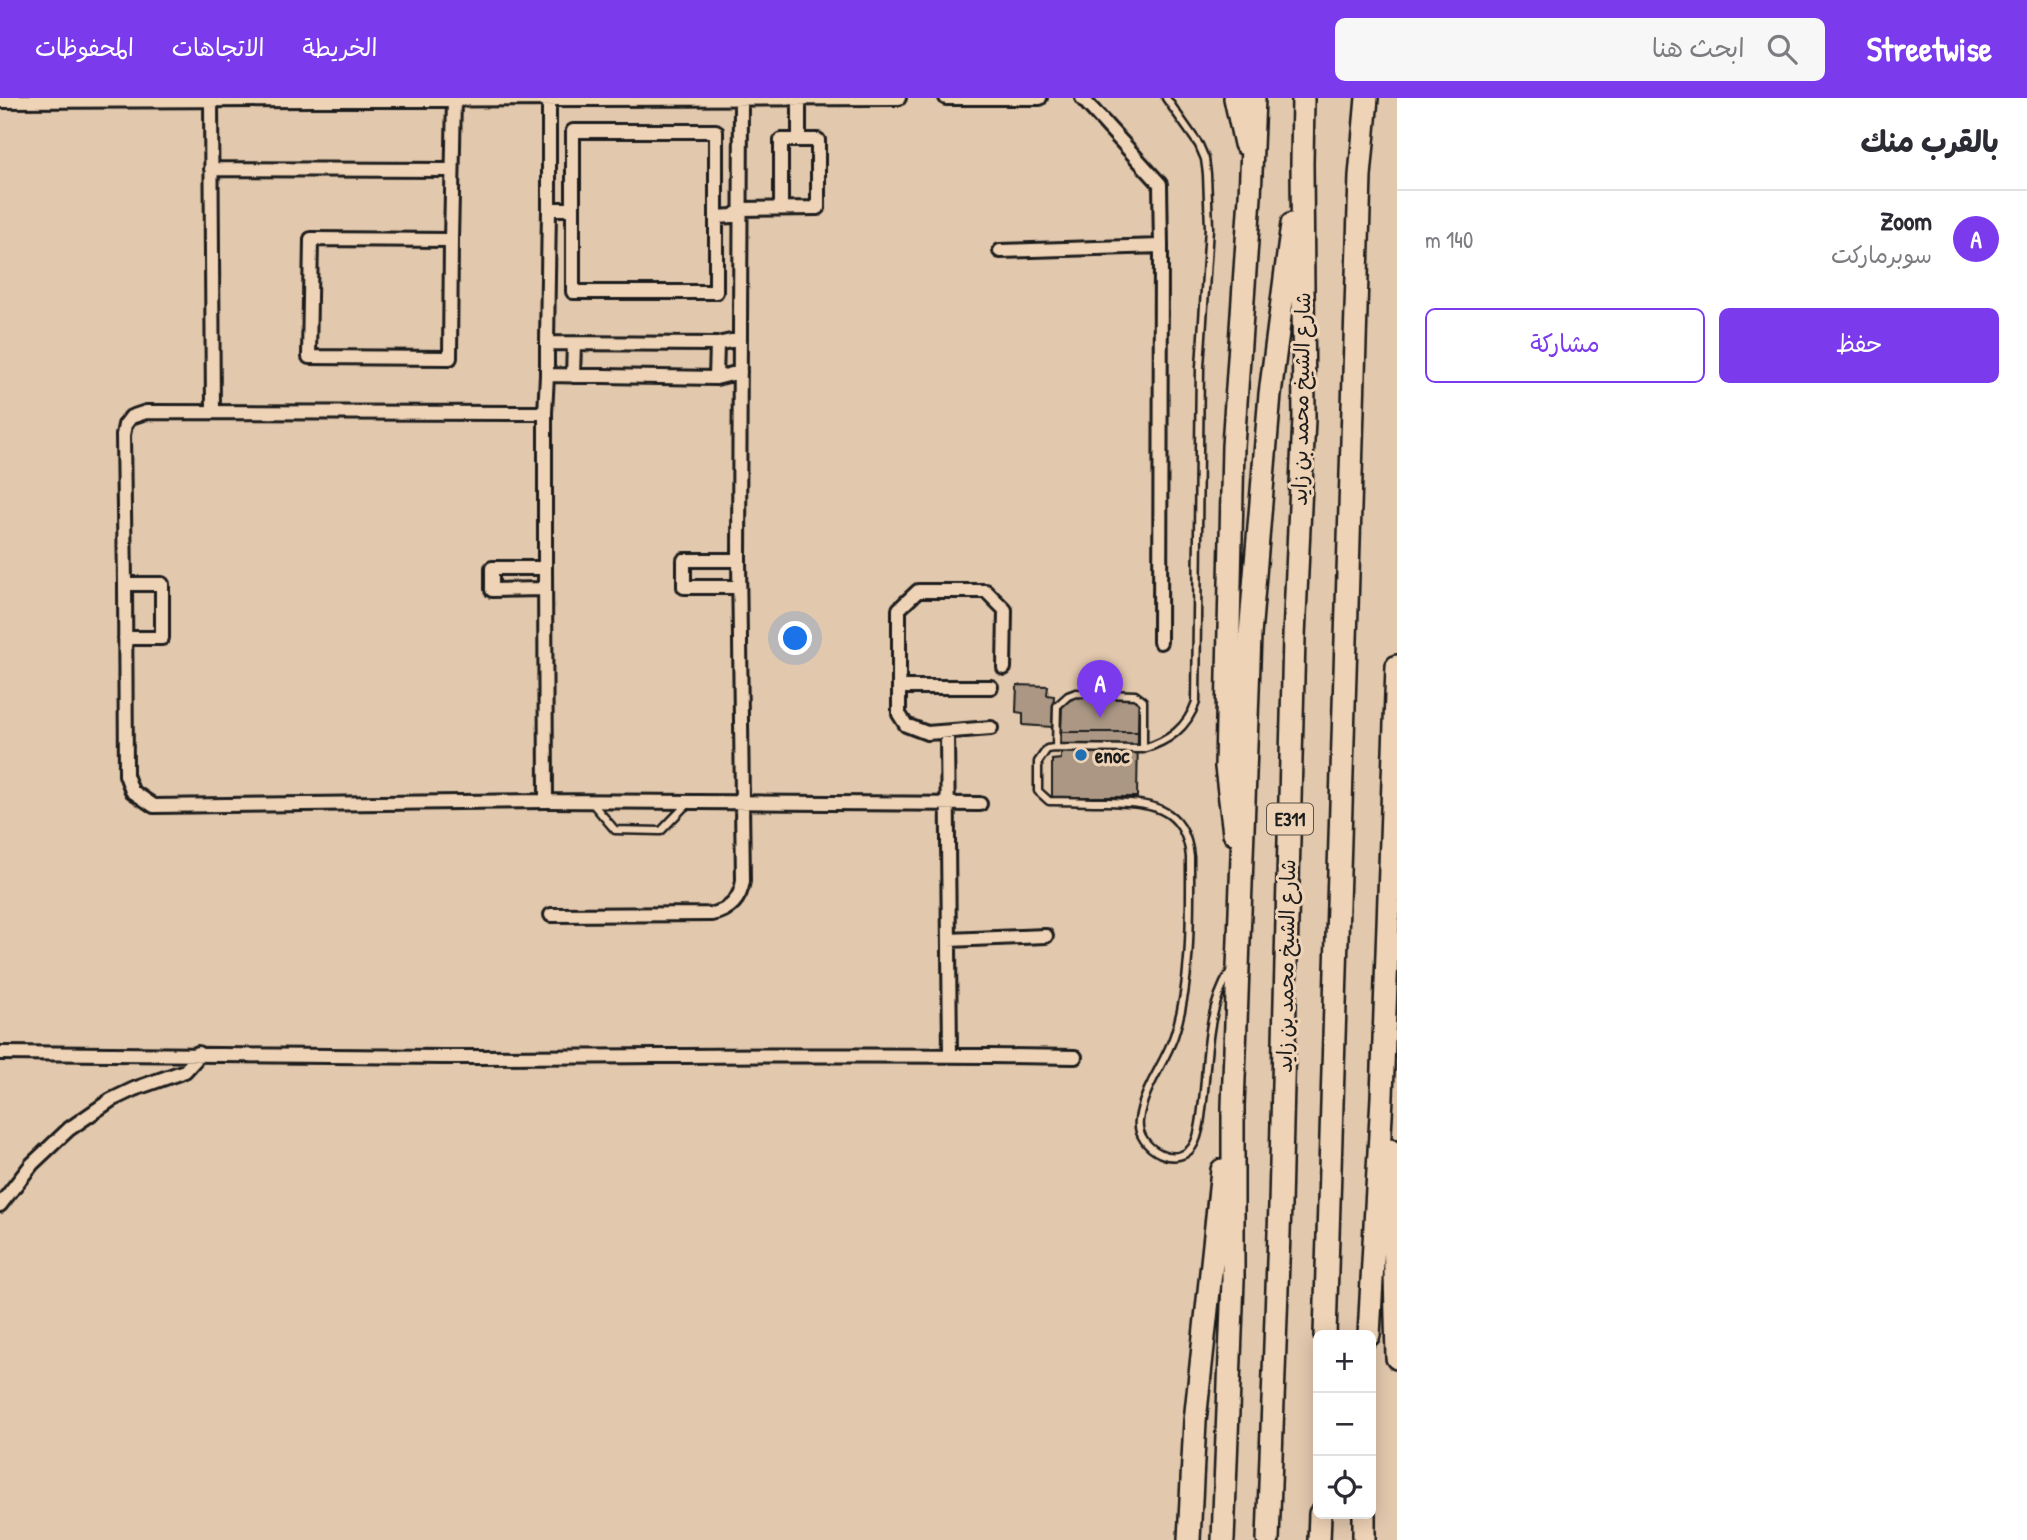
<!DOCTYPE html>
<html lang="ar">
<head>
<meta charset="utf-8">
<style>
	:root { --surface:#fff; --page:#f7f7f7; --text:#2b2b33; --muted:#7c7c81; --line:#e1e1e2; --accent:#7c3aed }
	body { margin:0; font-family:"Patrick Hand","Playpen Sans Arabic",sans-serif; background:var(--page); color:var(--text); direction:rtl }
	.controls { position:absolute; right:21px; bottom:21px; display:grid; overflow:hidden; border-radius:10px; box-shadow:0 4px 18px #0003 }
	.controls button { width:63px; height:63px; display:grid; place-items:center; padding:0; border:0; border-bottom:2px solid var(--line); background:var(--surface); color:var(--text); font:35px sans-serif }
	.you { position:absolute; left:796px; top:541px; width:24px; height:24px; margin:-18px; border:5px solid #fff; border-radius:50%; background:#1a73e8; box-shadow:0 0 0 10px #1a73e833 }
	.badge { display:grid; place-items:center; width:46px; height:46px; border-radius:50%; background:var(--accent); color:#fff; font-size:23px; font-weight:700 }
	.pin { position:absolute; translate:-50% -58px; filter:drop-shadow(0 2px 4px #0008) }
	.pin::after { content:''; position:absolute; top:37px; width:24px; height:21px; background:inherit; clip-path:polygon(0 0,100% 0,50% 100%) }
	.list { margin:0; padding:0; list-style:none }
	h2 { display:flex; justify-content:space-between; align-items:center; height:91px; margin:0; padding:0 28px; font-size:30px }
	h2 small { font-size:23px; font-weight:400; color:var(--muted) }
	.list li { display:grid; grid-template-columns:46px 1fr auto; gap:21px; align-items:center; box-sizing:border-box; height:98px; padding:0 28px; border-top:2px solid var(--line) }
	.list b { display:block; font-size:26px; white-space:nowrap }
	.list p { margin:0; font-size:23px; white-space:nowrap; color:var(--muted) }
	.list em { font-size:23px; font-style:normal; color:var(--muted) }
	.actions { display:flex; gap:14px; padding:21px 28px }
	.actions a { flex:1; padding:16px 0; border:2px solid var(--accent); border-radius:10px; text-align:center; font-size:24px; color:var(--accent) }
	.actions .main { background:var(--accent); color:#fff }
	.icon { flex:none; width:38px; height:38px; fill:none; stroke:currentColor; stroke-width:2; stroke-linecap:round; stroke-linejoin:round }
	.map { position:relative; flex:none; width:1397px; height:1442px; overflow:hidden; direction:ltr }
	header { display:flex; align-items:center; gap:42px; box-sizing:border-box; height:98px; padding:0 35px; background:var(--accent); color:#fff }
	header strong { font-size:33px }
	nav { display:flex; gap:38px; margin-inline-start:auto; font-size:24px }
	.search { width:490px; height:63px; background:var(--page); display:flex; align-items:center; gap:18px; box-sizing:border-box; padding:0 24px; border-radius:10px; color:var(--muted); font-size:26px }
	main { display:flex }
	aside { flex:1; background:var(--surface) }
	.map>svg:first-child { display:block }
	.building { fill:#ab9784; stroke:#1c1c1c; stroke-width:2 }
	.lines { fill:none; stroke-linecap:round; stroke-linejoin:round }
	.service-casing { stroke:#1c1c1c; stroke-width:11 }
	.minor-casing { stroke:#1c1c1c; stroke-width:18 }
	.motorway-casing { stroke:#1c1c1c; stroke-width:26 }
	.service { stroke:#efd3b6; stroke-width:6 }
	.minor { stroke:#efd3b6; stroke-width:12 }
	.motorway { stroke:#efd3b6; stroke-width:21 }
	.poi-dot { fill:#1f6fb2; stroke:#efd3b6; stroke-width:2.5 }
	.labels { text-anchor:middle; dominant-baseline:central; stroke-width:6; stroke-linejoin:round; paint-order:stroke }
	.shield { fill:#efd3b6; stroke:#5b534a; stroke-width:2 }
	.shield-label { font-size:19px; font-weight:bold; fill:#1c1c1c }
	.street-label { font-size:21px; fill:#1c1c1c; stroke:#efd3b6 }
	.poi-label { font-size:21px; font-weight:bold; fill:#1c1c1c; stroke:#efd3b6; text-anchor:start }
</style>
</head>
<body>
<header>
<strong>Streetwise</strong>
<div class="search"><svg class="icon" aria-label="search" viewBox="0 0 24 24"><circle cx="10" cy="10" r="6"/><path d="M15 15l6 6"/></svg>ابحث هنا</div>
<nav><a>الخريطة</a><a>الاتجاهات</a><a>المحفوظات</a></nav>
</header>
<main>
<aside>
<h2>بالقرب منك<small></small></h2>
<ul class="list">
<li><span class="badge">A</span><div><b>Zoom</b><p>سوبرماركت</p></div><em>140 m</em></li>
</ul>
<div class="actions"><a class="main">حفظ</a><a>مشاركة</a></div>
</aside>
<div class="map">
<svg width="1397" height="1442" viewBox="0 0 1397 1442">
	<rect width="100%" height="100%" fill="#e2c8ad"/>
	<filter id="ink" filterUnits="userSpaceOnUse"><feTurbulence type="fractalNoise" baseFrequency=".0143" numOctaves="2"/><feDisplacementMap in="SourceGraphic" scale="14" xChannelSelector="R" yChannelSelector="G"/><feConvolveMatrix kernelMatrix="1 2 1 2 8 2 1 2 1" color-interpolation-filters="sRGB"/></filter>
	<g filter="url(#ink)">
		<path class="building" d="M 1017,587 L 1048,588 L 1047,597 L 1054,598 L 1052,629 L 1023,627 L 1023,615 L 1016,614 Z
			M 1073,598 L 1139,601 L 1138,634 L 1061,634 L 1062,605 Z
			M 1061,634 L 1138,634 L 1137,699 L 1052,699 L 1052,662 L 1061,661 Z"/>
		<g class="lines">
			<defs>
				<path id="service" d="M 1166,0 L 1199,47 L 1205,61 L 1207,76 L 1209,130 L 1200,269 L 1196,604 C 1187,630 1169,643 1143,651 L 1054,650 L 1047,651 L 1038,664 L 1038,693 L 1049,703 C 1068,703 1086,704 1105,704 C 1147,705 1185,706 1190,759 C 1190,815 1192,886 1174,938 C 1164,967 1143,991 1139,1022 C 1135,1051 1181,1075 1195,1044 C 1201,1031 1201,1017 1203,1003 C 1208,957 1206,914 1230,874
					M 1056,650 L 1057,608 L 1068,598 L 1076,595 L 1135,597 L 1143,603 L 1143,651
					M 592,705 L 615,732 L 661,733 L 687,706"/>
				<path id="minor" d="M 946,0 L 1040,0
					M 1082,0 L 1160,86 L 1161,148
					M 549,1 L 549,111 L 573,111
					M 799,1 L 799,42
					M 211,2 L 213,313
					M 0,3 L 899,0
					M 573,33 L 716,33 L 716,194 L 573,194 Z
					M 211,71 L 452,72
					M 716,119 L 733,118 L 742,111 L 818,110 L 818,42 L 781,42 L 781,110
					M 311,141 L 451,142 L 450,260 L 309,259 Z
					M 451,142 L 454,1
					M 1000,153 L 1161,148 L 1160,544
					M 547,245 L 549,111
					M 547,277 L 547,245 L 717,246
					M 573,278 L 574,246
					M 716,280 L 717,246 L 740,241
					M 739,462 L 741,1
					M 545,470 L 545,315
					M 125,486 L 123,337 L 125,327 L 131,319 L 146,314 L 545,315 L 547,277 L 716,280 L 740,274
					M 545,491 L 492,492 L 492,470 L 545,470 C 546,547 546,625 546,703
					M 125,540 L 162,540 L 162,486 L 125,486 L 126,677 L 132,693 L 154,708 L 546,703 L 980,706
					M 899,589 L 991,589
					M 991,630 L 927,635 L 906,627 L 899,616 L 899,511 L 918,493 L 986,493 L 1005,512 L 1004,570
					M 947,634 L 950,957
					M 551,817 L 712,816 C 730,812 740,802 743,783 L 739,462 L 684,462 L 684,489 L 739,489
					M 949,842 L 1046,838
					M 0,955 C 148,955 295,959 443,959 C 654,959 864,955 1075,959
					M 0,1107 L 32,1066 L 69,1031 L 111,1002 L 134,991 L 185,973 L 195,962 L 198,955"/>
				<path id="motorway" d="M 1235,0 L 1245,46
					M 1234,735 L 1226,669 L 1233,348 L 1250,99 L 1254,0
					M 1390,1052 L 1393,1089 L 1397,1260
					M 1325,1237 L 1360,78 L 1367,0
					M 1369,1237 L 1382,999 L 1397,568
					M 1189,1442 L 1195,1323 L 1222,1072
					M 1223,1442 L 1233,1182 L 1233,1008 L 1250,537 L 1270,296 L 1292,126
					M 1268,1442 L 1280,1107 L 1294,539 L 1304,321 L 1302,65 L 1303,0
					M 1319,1442 L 1320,1416
					M 1364,1442 L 1364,1416"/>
			</defs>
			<use href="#service" class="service-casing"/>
			<use href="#minor" class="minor-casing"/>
			<use href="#motorway" class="motorway-casing"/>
			<use href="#service" class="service"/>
			<use href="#minor" class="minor"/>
			<use href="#motorway" class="motorway"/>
		</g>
	</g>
	<circle class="poi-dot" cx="1081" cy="657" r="7"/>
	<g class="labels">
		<rect class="shield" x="1267" y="705.5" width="46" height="31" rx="5"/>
		<g class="shield-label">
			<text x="1290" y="721">E311</text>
		</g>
		<g class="street-label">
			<text transform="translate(1301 301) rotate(-89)">شارع الشيخ محمد بن زايد</text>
			<text transform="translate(1286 868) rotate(-89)">شارع الشيخ محمد بن زايد</text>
		</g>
		<g class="poi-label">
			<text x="1095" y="657">enoc</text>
		</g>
	</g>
</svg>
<div class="controls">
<button>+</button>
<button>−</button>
<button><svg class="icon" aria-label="locate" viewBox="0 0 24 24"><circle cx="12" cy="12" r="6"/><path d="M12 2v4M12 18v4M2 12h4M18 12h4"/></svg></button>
</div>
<div class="you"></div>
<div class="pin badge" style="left:1100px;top:620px">A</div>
</div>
</main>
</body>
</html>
